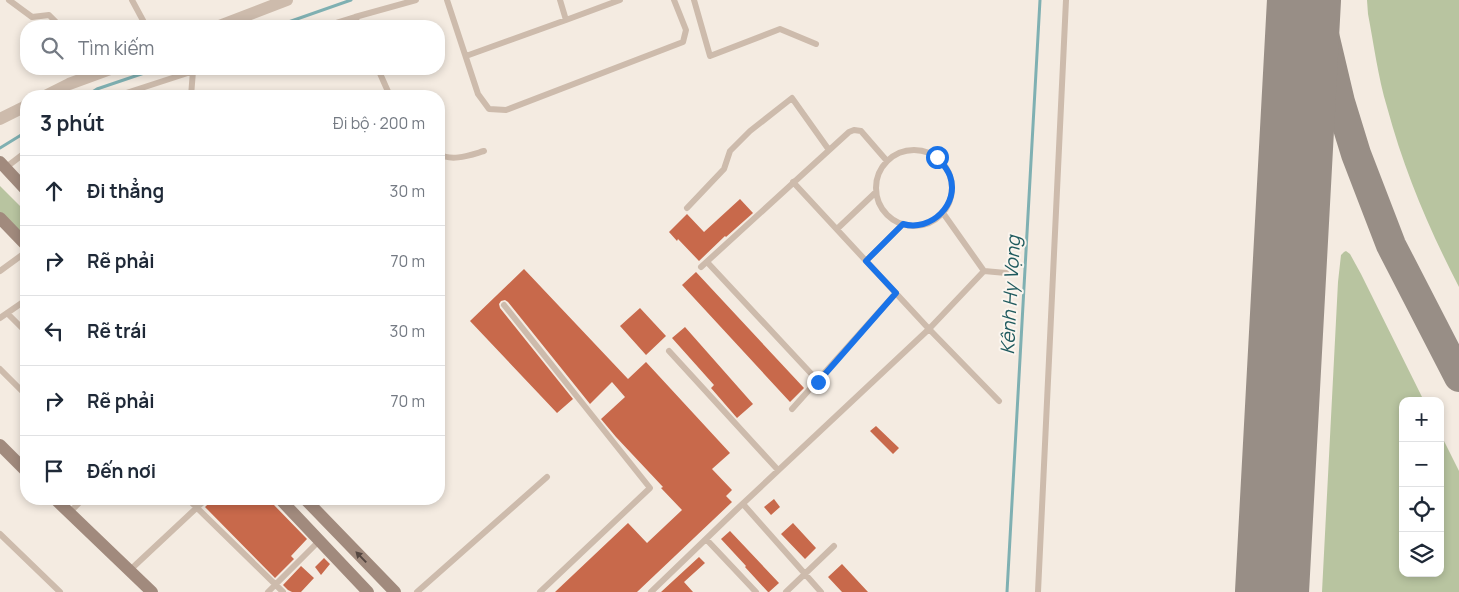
<!DOCTYPE html>
<html lang="vi">
<head>
<meta charset="utf-8">
<style>
	:root { --surface:#fff; --page:#f2f2f3; --text:#1f2937; --muted:#747a83; --line:#e0e1e3 }
	body { margin:0; font-family:Manrope,sans-serif; background:var(--page); color:var(--text) }
	.controls { position:absolute; right:15px; bottom:15px; display:grid; overflow:hidden; border-radius:10px; box-shadow:0 2px 8px #0003 }
	.controls button { width:45px; height:45px; display:grid; place-items:center; padding:0; border:0; border-bottom:1px solid var(--line); background:var(--surface); color:var(--text); font:25px sans-serif }
	.stop { position:absolute; width:15px; height:15px; margin:-11px; border:4px solid #1a73e8; border-radius:50%; background:#fff }
	.stop.end { background:#1a73e8; border-color:#fff; box-shadow:0 1px 5px #0008 }
	.list { margin:0; padding:0; list-style:none }
	h2 { display:flex; justify-content:space-between; align-items:center; height:65px; margin:0; padding:0 20px; font-size:21px }
	h2 small { font-size:16px; font-weight:400; color:var(--muted) }
	.list li { display:grid; grid-template-columns:32px 1fr auto; gap:15px; align-items:center; box-sizing:border-box; height:70px; padding:0 20px; border-top:1px solid var(--line) }
	.list b { display:block; font-size:19px; white-space:nowrap }
	.list em { font-size:16px; font-style:normal; color:var(--muted) }
	.icon { flex:none; width:28px; height:28px; fill:none; stroke:currentColor; stroke-width:2; stroke-linecap:round; stroke-linejoin:round }
	.map { position:relative; flex:none; width:1459px; height:592px; overflow:hidden }
	.search { position:absolute; background:var(--surface); box-shadow:0 2px 8px #0003; left:20px; top:20px; width:425px; height:55px; display:flex; align-items:center; gap:12px; box-sizing:border-box; padding:0 18px; border-radius:20px; color:var(--muted); font-size:19px }
	.panel { position:absolute; background:var(--surface); box-shadow:0 2px 8px #0003; left:20px; top:90px; width:425px; height:415px; border-radius:20px }
	.map>svg:first-child { display:block }
	.green { fill:#b8c4a0 }
	.lines { fill:none; stroke-linecap:round; stroke-linejoin:round }
	.stream { stroke:#7fb0b2; stroke-width:3 }
	.taxiway { stroke:#988e86; stroke-width:30 }
	.runway { stroke:#988e86; stroke-width:74 }
	.building { fill:#c8694b }
	.lane { stroke:#cdbbac; stroke-width:6 }
	.street { stroke:#cdbbac; stroke-width:12 }
	.secondary { stroke:#a18a7d; stroke-width:12 }
	.oneway { fill:#544640 }
	.route { stroke:#1a73e8; stroke-width:6 }
	.labels { text-anchor:middle; dominant-baseline:central; stroke-width:4; stroke-linejoin:round; paint-order:stroke }
	.water-label { font-size:19px; font-style:italic; fill:#1f5a5e; stroke:#fbf5ee }
</style>
</head>
<body>
<div class="map">
<svg width="1459" height="592" viewBox="0 0 1459 592">
	<rect width="100%" height="100%" fill="#f4ebe1"/>
	<path class="green" d="M 1367,0 L 1459,0 L 1459,287 C 1429,229 1404,170 1387,107 C 1378,77 1374,45 1368,14 Z
		M 0,186 L 26,212 L 26,241 L 0,214 Z
		M 1346,251 L 1350,254 L 1361,274 L 1424,401 L 1403,401 L 1403,573 L 1440,573 L 1440,433 L 1459,471 L 1459,592 L 1322,592 L 1338,282 L 1341,255 L 1344,252 Z"/>
	<g class="lines">
		<path class="stream" d="M 277,26 L 351,0
			M 86,96 L 97,89 L 156,69
			M 0,148 L 26,132
			M 1007,592 L 1040,0"/>
		<path class="taxiway" d="M 1318,0 L 1322,26 L 1340,102 L 1356,154 L 1391,245 L 1459,377"/>
		<path class="runway" d="M 1272,592 L 1304,0"/>
	</g>
	<path class="building" d="M 740,199 L 753,213 L 726,237 L 725,236 L 699,261 L 678,239 L 677,241 L 669,232 L 687,214 L 704,232 Z
		M 524,269 L 628,379 L 646,362 L 730,453 L 712,469 L 732,490 L 726,496 L 732,502 L 637,592 L 555,592 L 628,523 L 647,543 L 682,510 L 661,488 L 663,487 L 616,437 L 601,419 L 625,397 L 612,382 L 590,404 L 508,302 L 505,300 L 501,301 L 499,304 L 500,308 L 573,399 L 557,413 L 470,321 Z
		M 696,272 L 804,388 L 790,402 L 682,285 Z
		M 640,308 L 666,336 L 646,355 L 620,326 Z
		M 685,327 L 753,404 L 737,418 L 711,388 L 714,385 L 672,338 Z
		M 876,426 L 899,448 L 893,454 L 870,431 Z
		M 211,499 L 272,499 L 274,505 L 307,539 L 291,556 L 294,559 L 275,578 L 205,507 L 210,502 Z
		M 774,499 L 780,507 L 771,515 L 764,507 Z
		M 793,523 L 816,548 L 805,559 L 781,534 Z
		M 730,531 L 779,583 L 769,592 L 768,592 L 745,567 L 746,566 L 721,539 Z
		M 699,557 L 705,563 L 684,582 L 693,592 L 661,592 Z
		M 324,558 L 330,564 L 321,575 L 315,567 Z
		M 842,564 L 868,592 L 842,592 L 828,577 Z
		M 301,566 L 314,578 L 301,592 L 292,592 L 288,590 L 283,585 Z"/>
	<g class="lines">
		<path class="lane" d="M 9,0 L 32,17 L 49,15 L 60,26
			M 132,0 L 146,26
			M 447,0 L 478,94 L 489,109 L 506,110 L 683,42 L 686,30 L 674,0
			M 560,0 L 566,20 L 620,0
			M 694,0 L 710,56 L 780,29 L 816,44
			M 355,17 L 359,26
			M 326,26 L 355,17 L 416,0
			M 466,56 L 566,20
			M 378,69 L 390,96
			M 117,96 L 200,69
			M 191,96 L 193,71
			M 270,96 L 272,95
			M876 188a38 38 0 1 1 76 0a38 38 0 1 1-76 0Z
			M 439,154 C 452,162 470,155 484,151
			M 5,168 L 26,152
			M 793,182 L 929,329 L 999,401
			M 687,208 L 724,169 L 730,151 L 750,131 L 792,98 L 829,150
			M 943,213 L 984,271 L 1006,273
			M 837,229 L 876,192
			M 866,261 L 903,224
			M 707,262 L 818,381
			M 701,267 L 849,132 L 854,130 L 861,131 L 887,161
			M 0,271 L 26,252
			M 504,305 L 650,488 L 540,592
			M 7,313 L 26,332
			M 0,318 L 26,300
			M 669,351 L 778,470
			M 0,369 L 26,395
			M 792,409 L 896,293
			M 188,499 L 283,592
			M 743,504 L 821,592
			M 69,513 L 83,499
			M 0,534 L 60,592
			M 706,539 L 756,592
			M 129,571 L 206,499
			M 268,592 L 320,540
			M 417,592 L 547,477
			M 651,592 L 735,511 L 929,329 L 984,271
			M 786,592 L 834,546
			M 1038,592 L 1066,0"/>
		<path class="street" d="M 219,26 L 287,0
			M 45,96 L 69,84 L 110,69
			M 0,119 L 26,106"/>
		<path class="secondary" d="M 0,162 L 26,190
			M 0,218 L 26,245
			M 0,445 L 26,471
			M 55,499 L 152,592
			M 280,499 L 368,592
			M 305,499 L 395,592"/>
	</g>
	<defs><path id="oneway-solid" d="M-6-.8H1V-3.2L6.5 0L1 3.2V.8H-6Z" transform="scale(1.25)"/></defs>
	<use class="oneway" href="#oneway-solid" transform="translate(361 557) rotate(-134)"/>
	<g class="lines">
		<path class="route" d="M 818,382 L 896,293 L 866,261 L 903,224 C 931,232 960,204 950,176 C 947,168 942,163 937,157"/>
	</g>
	<g class="labels">
		<g class="water-label">
			<text transform="translate(1010 295) rotate(-87)">Kênh Hy Vọng</text>
		</g>
	</g>
</svg>
<div class="controls">
<button>+</button>
<button>−</button>
<button><svg class="icon" aria-label="locate" viewBox="0 0 24 24"><circle cx="12" cy="12" r="6"/><path d="M12 2v4M12 18v4M2 12h4M18 12h4"/></svg></button>
<button><svg class="icon" aria-label="layers" viewBox="0 0 24 24"><path d="M12 4l9 5-9 5-9-5zM3 14l9 5 9-5"/></svg></button>
</div>
<div class="stop" style="left:937px;top:157px"></div>
<div class="stop end" style="left:818px;top:382px"></div>
<div class="search"><svg class="icon" aria-label="search" viewBox="0 0 24 24"><circle cx="10" cy="10" r="6"/><path d="M15 15l6 6"/></svg>Tìm kiếm</div>
<section class="panel">
<h2>3 phút<small>Đi bộ · 200 m</small></h2>
<ul class="list">
<li><svg class="icon" aria-label="ahead" viewBox="0 0 24 24"><path d="M12 20V5M6 11l6-6 6 6"/></svg><div><b>Đi thẳng</b></div><em>30 m</em></li>
<li><svg class="icon" aria-label="right" viewBox="0 0 24 24"><path d="M7 20v-9h11M14 6l5 5-5 5"/></svg><div><b>Rẽ phải</b></div><em>70 m</em></li>
<li><svg class="icon" aria-label="left" viewBox="0 0 24 24"><path d="M17 20v-9H6M10 6l-5 5 5 5"/></svg><div><b>Rẽ trái</b></div><em>30 m</em></li>
<li><svg class="icon" aria-label="right" viewBox="0 0 24 24"><path d="M7 20v-9h11M14 6l5 5-5 5"/></svg><div><b>Rẽ phải</b></div><em>70 m</em></li>
<li><svg class="icon" aria-label="arrive" viewBox="0 0 24 24"><path d="M6 21V4h12l-3 4 3 4H6"/></svg><div><b>Đến nơi</b></div></li>
</ul>
</section>
</div>
</body>
</html>
